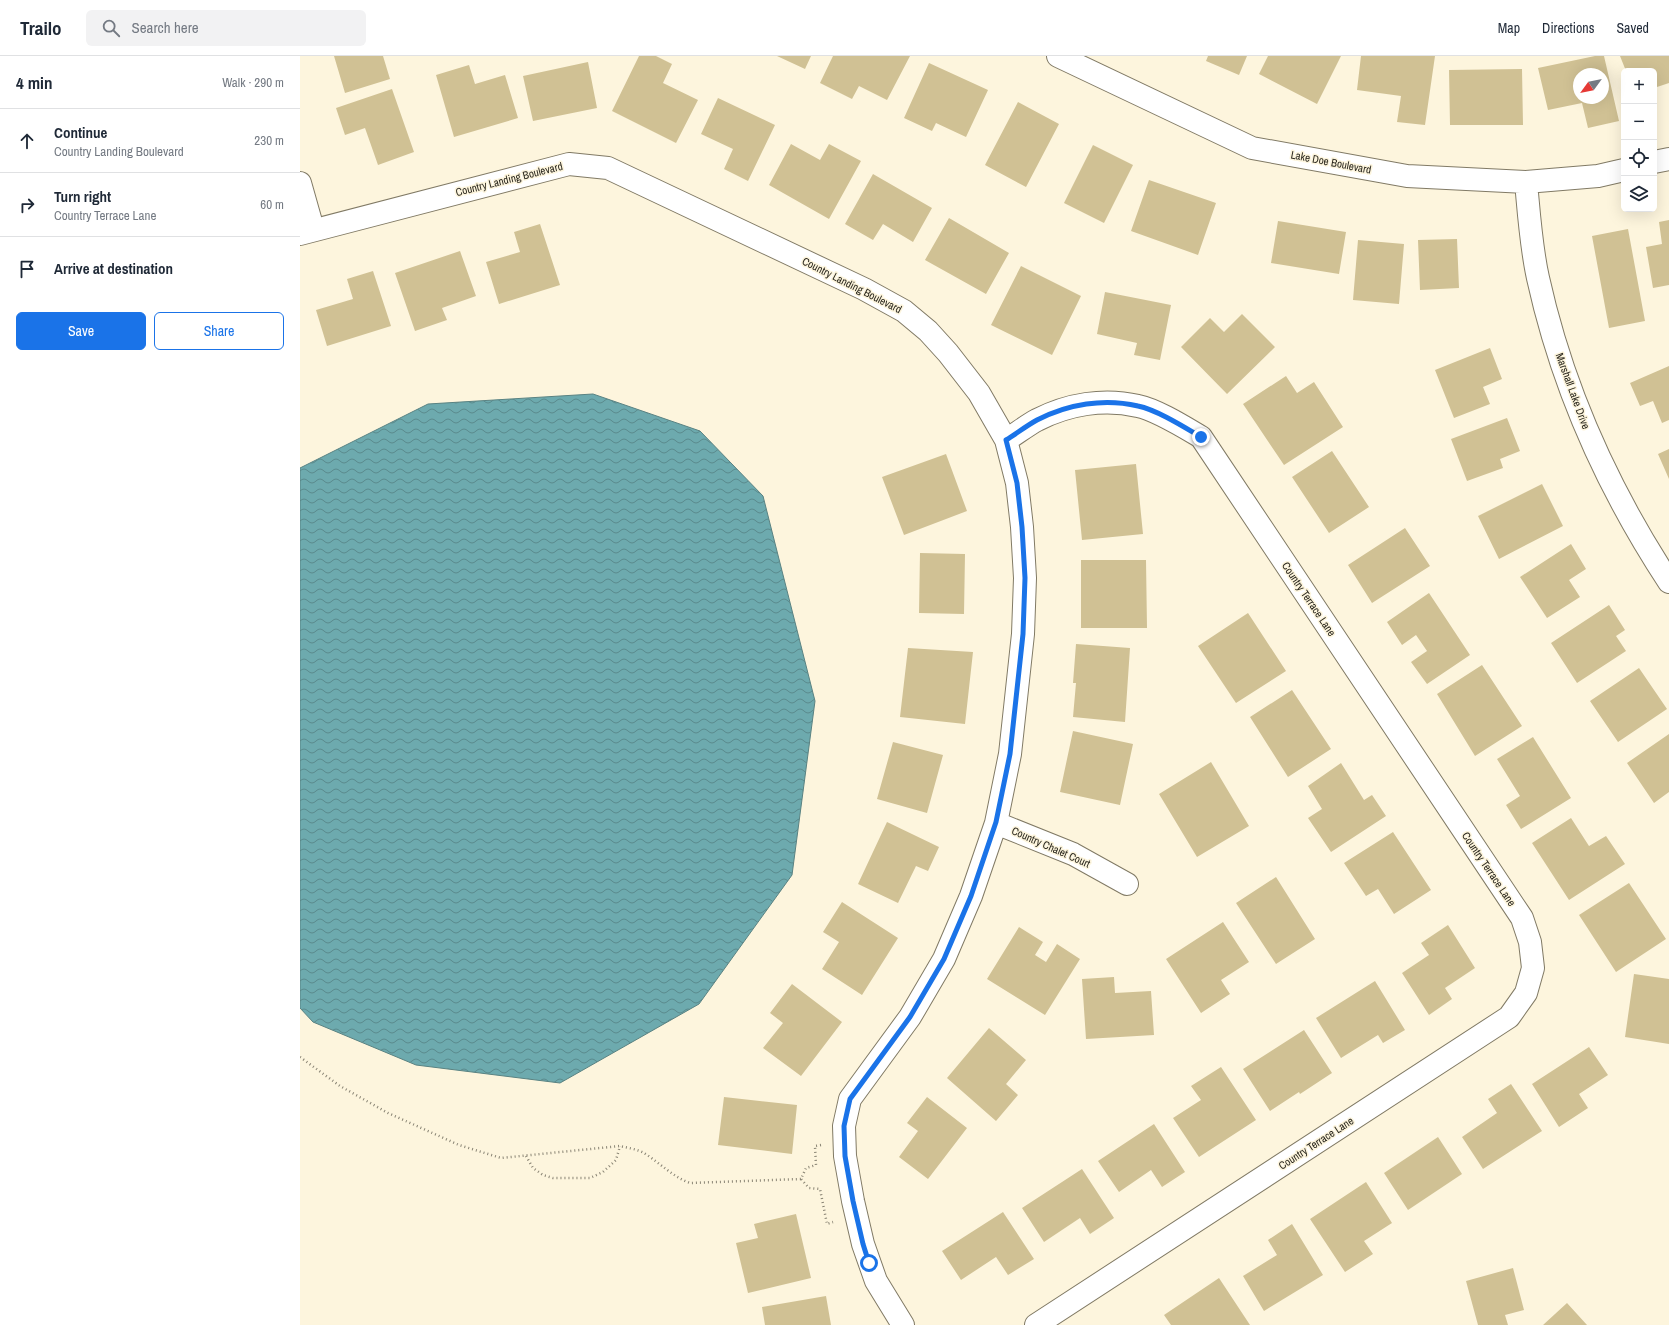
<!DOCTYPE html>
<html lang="en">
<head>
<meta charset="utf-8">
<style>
	:root { --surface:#fff; --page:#f2f2f3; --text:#1f2937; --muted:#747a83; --line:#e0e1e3; --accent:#1a73e8 }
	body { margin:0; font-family:"Archivo Narrow",sans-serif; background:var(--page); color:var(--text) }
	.controls { position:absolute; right:12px; top:12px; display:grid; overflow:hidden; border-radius:6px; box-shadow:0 4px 16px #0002 }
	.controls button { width:36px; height:36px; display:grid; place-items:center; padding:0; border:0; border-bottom:1px solid var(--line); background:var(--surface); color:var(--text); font:20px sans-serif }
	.compass { position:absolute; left:1273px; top:12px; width:36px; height:36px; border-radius:50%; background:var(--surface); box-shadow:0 4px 16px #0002; rotate:237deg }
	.stop { position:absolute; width:12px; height:12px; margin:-9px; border:3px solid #1a73e8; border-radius:50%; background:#fff }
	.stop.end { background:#1a73e8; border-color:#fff; box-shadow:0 1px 4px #0008 }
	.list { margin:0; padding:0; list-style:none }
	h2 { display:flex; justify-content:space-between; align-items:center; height:52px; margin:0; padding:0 16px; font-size:17px }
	h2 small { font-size:13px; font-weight:400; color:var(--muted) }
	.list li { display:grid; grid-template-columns:26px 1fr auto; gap:12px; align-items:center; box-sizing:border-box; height:64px; padding:0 16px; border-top:1px solid var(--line) }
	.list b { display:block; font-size:15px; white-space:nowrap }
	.list p { margin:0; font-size:13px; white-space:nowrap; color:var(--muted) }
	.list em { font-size:13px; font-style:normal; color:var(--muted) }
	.actions { display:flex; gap:8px; padding:12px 16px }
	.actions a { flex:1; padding:9px 0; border:1px solid var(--accent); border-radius:6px; text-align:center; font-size:14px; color:var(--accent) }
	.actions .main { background:var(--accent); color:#fff }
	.icon { flex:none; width:22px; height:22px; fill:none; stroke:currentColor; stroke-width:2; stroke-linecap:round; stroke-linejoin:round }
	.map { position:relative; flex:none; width:1369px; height:1269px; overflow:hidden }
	header { display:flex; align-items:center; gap:24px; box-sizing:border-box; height:56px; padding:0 20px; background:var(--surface); border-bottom:1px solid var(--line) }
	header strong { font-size:19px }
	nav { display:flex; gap:22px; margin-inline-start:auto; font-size:14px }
	.search { width:280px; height:36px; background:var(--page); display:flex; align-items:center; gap:10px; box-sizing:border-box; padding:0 14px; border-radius:6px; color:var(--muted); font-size:15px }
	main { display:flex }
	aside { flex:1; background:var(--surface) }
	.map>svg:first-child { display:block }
	.water { fill:url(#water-waves); stroke:#598282 }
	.building { fill:#d0c194; fill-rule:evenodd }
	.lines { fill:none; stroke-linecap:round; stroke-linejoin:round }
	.street-casing { stroke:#817a65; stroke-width:24 }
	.path { stroke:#898474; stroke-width:2.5; stroke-dasharray:1 3; stroke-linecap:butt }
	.street { stroke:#fff; stroke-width:22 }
	.route { stroke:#1a73e8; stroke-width:5 }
	.labels { text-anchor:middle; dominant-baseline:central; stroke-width:3; stroke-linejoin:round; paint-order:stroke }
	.street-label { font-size:11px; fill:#29261d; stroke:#fdf5dd }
</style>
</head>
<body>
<header>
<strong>Trailo</strong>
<div class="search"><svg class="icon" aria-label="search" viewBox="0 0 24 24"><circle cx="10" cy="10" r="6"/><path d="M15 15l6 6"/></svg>Search here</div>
<nav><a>Map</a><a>Directions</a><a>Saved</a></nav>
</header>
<main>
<aside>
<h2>4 min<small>Walk · 290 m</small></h2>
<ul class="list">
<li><svg class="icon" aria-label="ahead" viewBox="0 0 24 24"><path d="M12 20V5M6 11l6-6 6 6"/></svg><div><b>Continue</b><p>Country Landing Boulevard</p></div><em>230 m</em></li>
<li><svg class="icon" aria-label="right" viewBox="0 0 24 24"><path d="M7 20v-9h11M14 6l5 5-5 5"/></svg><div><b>Turn right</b><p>Country Terrace Lane</p></div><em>60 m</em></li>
<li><svg class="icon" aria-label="arrive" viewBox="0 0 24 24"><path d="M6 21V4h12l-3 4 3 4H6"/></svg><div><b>Arrive at destination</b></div></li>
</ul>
<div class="actions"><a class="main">Save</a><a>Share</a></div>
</aside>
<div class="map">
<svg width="1369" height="1269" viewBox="0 0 1369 1269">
	<defs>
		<pattern id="water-waves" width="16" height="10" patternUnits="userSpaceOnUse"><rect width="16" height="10" fill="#6daaae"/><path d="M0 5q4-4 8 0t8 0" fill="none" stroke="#5a8a8d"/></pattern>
	</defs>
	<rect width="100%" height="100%" fill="#fdf5dd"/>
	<path class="water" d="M 293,338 L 400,375 L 463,440 L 515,645 L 492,819 L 399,948 L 260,1027 L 116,1009 L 13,966 L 0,952 L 0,412 L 128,348 Z"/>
	<path class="building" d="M 34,0 L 83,0 L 90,23 L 45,37 Z
		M 339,0 L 356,0 L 372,8 L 363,27 L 398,44 L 376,87 L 312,55 Z
		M 477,0 L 511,0 L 505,13 Z
		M 533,0 L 610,0 L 587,44 L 559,30 L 552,43 L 520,27 Z
		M 908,0 L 947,0 L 939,19 L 906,5 Z
		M 968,0 L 1041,0 L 1017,48 L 959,18 Z
		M 1061,0 L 1135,0 L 1125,69 L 1097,66 L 1101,40 L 1057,34 Z
		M 1295,0 L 1304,0 L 1319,65 L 1288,72 L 1282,47 L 1248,54 L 1238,12 ZM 1279,18 L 1303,18 L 1303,42 L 1279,42 Z
		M 1320,0 L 1369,0 L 1369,27 L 1354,32 L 1354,15 L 1326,15 Z
		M 288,6 L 297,52 L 233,65 L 223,20 Z
		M 629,7 L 688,34 L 666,81 L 636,67 L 632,75 L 604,62 Z
		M 169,9 L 175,28 L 205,19 L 218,62 L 154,81 L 136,19 Z
		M 1222,13 L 1223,69 L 1150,69 L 1149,14 Z
		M 92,33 L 114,96 L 78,109 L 65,72 L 45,79 L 36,52 Z
		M 418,42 L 475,69 L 448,125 L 424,113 L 433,93 L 401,78 Z
		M 718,46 L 759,68 L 726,131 L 685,109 Z
		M 491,88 L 520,104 L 529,88 L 561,105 L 529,163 L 469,129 Z
		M 793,89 L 833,109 L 804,167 L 764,147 Z
		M 573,118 L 632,152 L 613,186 L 583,168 L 573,184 L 545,168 Z
		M 849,124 L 916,147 L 898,199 L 831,175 Z
		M 649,162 L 709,197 L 686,238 L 625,204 Z
		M 1369,164 L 1369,229 L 1353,232 L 1346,191 L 1362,188 L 1359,166 Z
		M 978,165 L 1046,176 L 1039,218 L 971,207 Z
		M 240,168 L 260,229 L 199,248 L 186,206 L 220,196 L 214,176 Z
		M 1328,173 L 1345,265 L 1309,272 L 1292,180 Z
		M 1157,183 L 1159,232 L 1120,234 L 1118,184 Z
		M 1058,184 L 1104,188 L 1099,248 L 1053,244 Z
		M 160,195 L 176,240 L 142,252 L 147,264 L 115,275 L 95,217 Z
		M 721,210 L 781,240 L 752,299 L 691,269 Z
		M 73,215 L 91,270 L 27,290 L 16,254 L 53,243 L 47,223 Z
		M 805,236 L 871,249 L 860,304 L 834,299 L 837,287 L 797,278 Z
		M 942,258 L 975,291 L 927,338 L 881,291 L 910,262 L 924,276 Z
		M 1190,292 L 1202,323 L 1183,331 L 1190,348 L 1154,362 L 1135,314 Z
		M 1369,310 L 1369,364 L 1362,367 L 1353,345 L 1340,350 L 1330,327 Z
		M 986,320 L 997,337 L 1014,326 L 1043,371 L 984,409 L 943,348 Z
		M 1207,362 L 1220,395 L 1200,403 L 1203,412 L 1167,425 L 1151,383 Z
		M 1369,393 L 1369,423 L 1358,398 Z
		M 1032,395 L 1069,451 L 1029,477 L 992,421 Z
		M 646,398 L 667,455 L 604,479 L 582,421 Z
		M 836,408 L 843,478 L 782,484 L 775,414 Z
		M 1242,428 L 1263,470 L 1199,503 L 1178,460 Z
		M 1105,472 L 1130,510 L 1072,547 L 1048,509 Z
		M 1271,488 L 1286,513 L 1269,524 L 1280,541 L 1247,562 L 1220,521 Z
		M 620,497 L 665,498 L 664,558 L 619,557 Z
		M 781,504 L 846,504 L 847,572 L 781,572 Z
		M 1129,537 L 1170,599 L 1127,628 L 1111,606 L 1127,595 L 1116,579 L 1102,589 L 1087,566 Z
		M 1309,549 L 1325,574 L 1316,580 L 1326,595 L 1277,627 L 1251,587 Z
		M 948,557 L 986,615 L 936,647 L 898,590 Z
		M 776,588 L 830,592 L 825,666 L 773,661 L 776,627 L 773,627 Z
		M 608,592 L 673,596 L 665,668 L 600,661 Z
		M 1182,609 L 1222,670 L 1175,700 L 1137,638 Z
		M 1339,612 L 1367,653 L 1318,686 L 1290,645 Z
		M 992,634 L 1031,693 L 988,721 L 950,661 Z
		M 773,675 L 833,688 L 820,749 L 760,736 Z
		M 1369,678 L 1369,736 L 1354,747 L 1327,707 Z
		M 1233,681 L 1271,742 L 1221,773 L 1206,749 L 1220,740 L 1197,703 Z
		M 593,686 L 643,699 L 627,757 L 577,743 Z
		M 911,706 L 949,770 L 897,801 L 859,738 Z
		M 1041,707 L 1064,744 L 1072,739 L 1086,760 L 1031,796 L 1008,762 L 1022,753 L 1008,730 Z
		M 1271,762 L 1289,790 L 1306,780 L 1325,808 L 1269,844 L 1232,787 Z
		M 587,766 L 639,791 L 628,815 L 616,810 L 598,847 L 558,828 Z
		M 1093,776 L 1131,834 L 1094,858 L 1078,833 L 1066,840 L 1044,807 Z
		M 976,821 L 1015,883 L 976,908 L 936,847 Z
		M 1329,827 L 1366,883 L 1316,916 L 1279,859 Z
		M 542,846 L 598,882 L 562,939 L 522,913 L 539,886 L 523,876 Z
		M 923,866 L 949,906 L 921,924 L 930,938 L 901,957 L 866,903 Z
		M 1148,869 L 1175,912 L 1145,932 L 1152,943 L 1129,959 L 1102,917 L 1129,899 L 1121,887 Z
		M 719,871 L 743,886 L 735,899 L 746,906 L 757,888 L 780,903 L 745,959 L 687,923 Z
		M 1334,918 L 1369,923 L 1369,988 L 1325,981 Z
		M 814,921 L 815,937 L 851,935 L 854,979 L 786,983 L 782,923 Z
		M 1075,925 L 1105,974 L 1083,987 L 1078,979 L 1041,1002 L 1016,962 Z
		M 492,928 L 542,966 L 501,1020 L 463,992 L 483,967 L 470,957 Z
		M 689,972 L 726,1004 L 706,1028 L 718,1039 L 696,1065 L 647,1022 Z
		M 1004,974 L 1032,1017 L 1000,1038 L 999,1036 L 970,1055 L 943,1013 Z
		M 1289,991 L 1308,1019 L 1279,1038 L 1288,1052 L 1259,1071 L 1232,1028 Z
		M 921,1011 L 956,1064 L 899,1101 L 873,1062 L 901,1044 L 891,1030 Z
		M 1211,1028 L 1242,1075 L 1183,1113 L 1162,1081 L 1197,1057 L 1188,1043 Z
		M 424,1041 L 497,1049 L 492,1098 L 418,1089 Z
		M 627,1041 L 667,1072 L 628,1123 L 599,1101 L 618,1075 L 607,1067 Z
		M 854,1068 L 885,1116 L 862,1131 L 851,1114 L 819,1136 L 798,1105 Z
		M 1138,1081 L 1162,1118 L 1108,1154 L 1084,1117 Z
		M 782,1113 L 814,1162 L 790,1178 L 780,1162 L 744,1186 L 722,1152 Z
		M 1066,1126 L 1092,1167 L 1064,1185 L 1073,1198 L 1045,1216 L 1010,1163 Z
		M 703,1156 L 734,1203 L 708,1219 L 696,1201 L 661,1224 L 642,1195 Z
		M 496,1158 L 511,1222 L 448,1237 L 436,1187 L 458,1182 L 454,1168 Z
		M 992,1168 L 1023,1219 L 964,1255 L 943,1220 L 977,1199 L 968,1184 Z
		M 1213,1212 L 1224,1254 L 1205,1259 L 1208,1269 L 1178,1269 L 1166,1225 Z
		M 919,1222 L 950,1269 L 871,1269 L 864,1259 Z
		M 526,1240 L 531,1269 L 465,1269 L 462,1251 Z
		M 1267,1247 L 1287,1269 L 1243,1269 Z"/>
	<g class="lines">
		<defs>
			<path id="street" d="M 758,0 L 952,92 L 1107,120 L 1226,126 L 1298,120 L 1324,114
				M 1354,106 L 1369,103
				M 1226,126 C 1229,158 1231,191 1238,222 C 1262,331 1308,433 1369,526
				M 0,127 L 13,173
				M 0,178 L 269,108 L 308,112 L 564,233 L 604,255 L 628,275 L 648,297 L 679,337 L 706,384 L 717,427 L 722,471 L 725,522 L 723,578 L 710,698 L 696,767 L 671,840 L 644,903 L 610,961 L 550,1043 L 544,1070 L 545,1100 L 553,1145 L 563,1188 L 576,1225 L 603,1269
				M 706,384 C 716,378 726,370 737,364 C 768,348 804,342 838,350 C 857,354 884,371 901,381 L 1222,862 L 1230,886 L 1233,912 L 1226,937 L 1209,961 L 736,1269
				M 696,767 L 773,798 L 827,828"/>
		</defs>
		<use href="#street" class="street-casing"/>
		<path class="path" d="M 0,1001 L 40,1030 L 88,1057 L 159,1089 L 201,1102 L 320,1090 C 328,1092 337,1093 344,1097 C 360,1107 373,1121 390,1127 L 501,1123
			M 521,1089 L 515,1090 L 516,1109 L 506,1112 L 501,1123 L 509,1132 L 520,1133 L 527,1168 L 533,1166
			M 226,1100 L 233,1112 L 243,1119 L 253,1122 L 290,1122 L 303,1116 L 316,1104 L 320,1090"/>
		<use href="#street" class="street"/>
	</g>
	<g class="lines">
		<path class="route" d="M 569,1207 L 563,1188 L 553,1145 L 545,1100 L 544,1070 L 550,1043 L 610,961 L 644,903 L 671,840 L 696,766 L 710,698 L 723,578 L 725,522 L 722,471 L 717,427 L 706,384 C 716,378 726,370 737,364 C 768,348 804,342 838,350 C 857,354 884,371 901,381"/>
	</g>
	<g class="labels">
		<g class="street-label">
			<text transform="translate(1031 106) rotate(11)">Lake Doe Boulevard</text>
			<text transform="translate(209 123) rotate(-14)">Country Landing Boulevard</text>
			<text transform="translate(552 229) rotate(27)">Country Landing Boulevard</text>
			<text transform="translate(1273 335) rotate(70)">Marshall Lake Drive</text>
			<text transform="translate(1009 543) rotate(56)">Country Terrace Lane</text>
			<text transform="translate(751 791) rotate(24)">Country Chalet Court</text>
			<text transform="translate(1189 813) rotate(56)">Country Terrace Lane</text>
			<text transform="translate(1016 1087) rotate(-33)">Country Terrace Lane</text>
		</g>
	</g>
</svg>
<div class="controls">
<button>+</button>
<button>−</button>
<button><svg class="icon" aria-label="locate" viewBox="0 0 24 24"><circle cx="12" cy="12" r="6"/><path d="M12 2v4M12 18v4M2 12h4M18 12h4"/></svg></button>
<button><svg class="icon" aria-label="layers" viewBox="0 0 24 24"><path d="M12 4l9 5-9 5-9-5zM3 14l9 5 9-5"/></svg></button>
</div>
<svg class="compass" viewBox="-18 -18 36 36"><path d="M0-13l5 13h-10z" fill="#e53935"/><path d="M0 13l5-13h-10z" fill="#747a83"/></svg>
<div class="stop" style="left:569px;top:1207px"></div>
<div class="stop end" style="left:901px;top:381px"></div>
</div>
</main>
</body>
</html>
